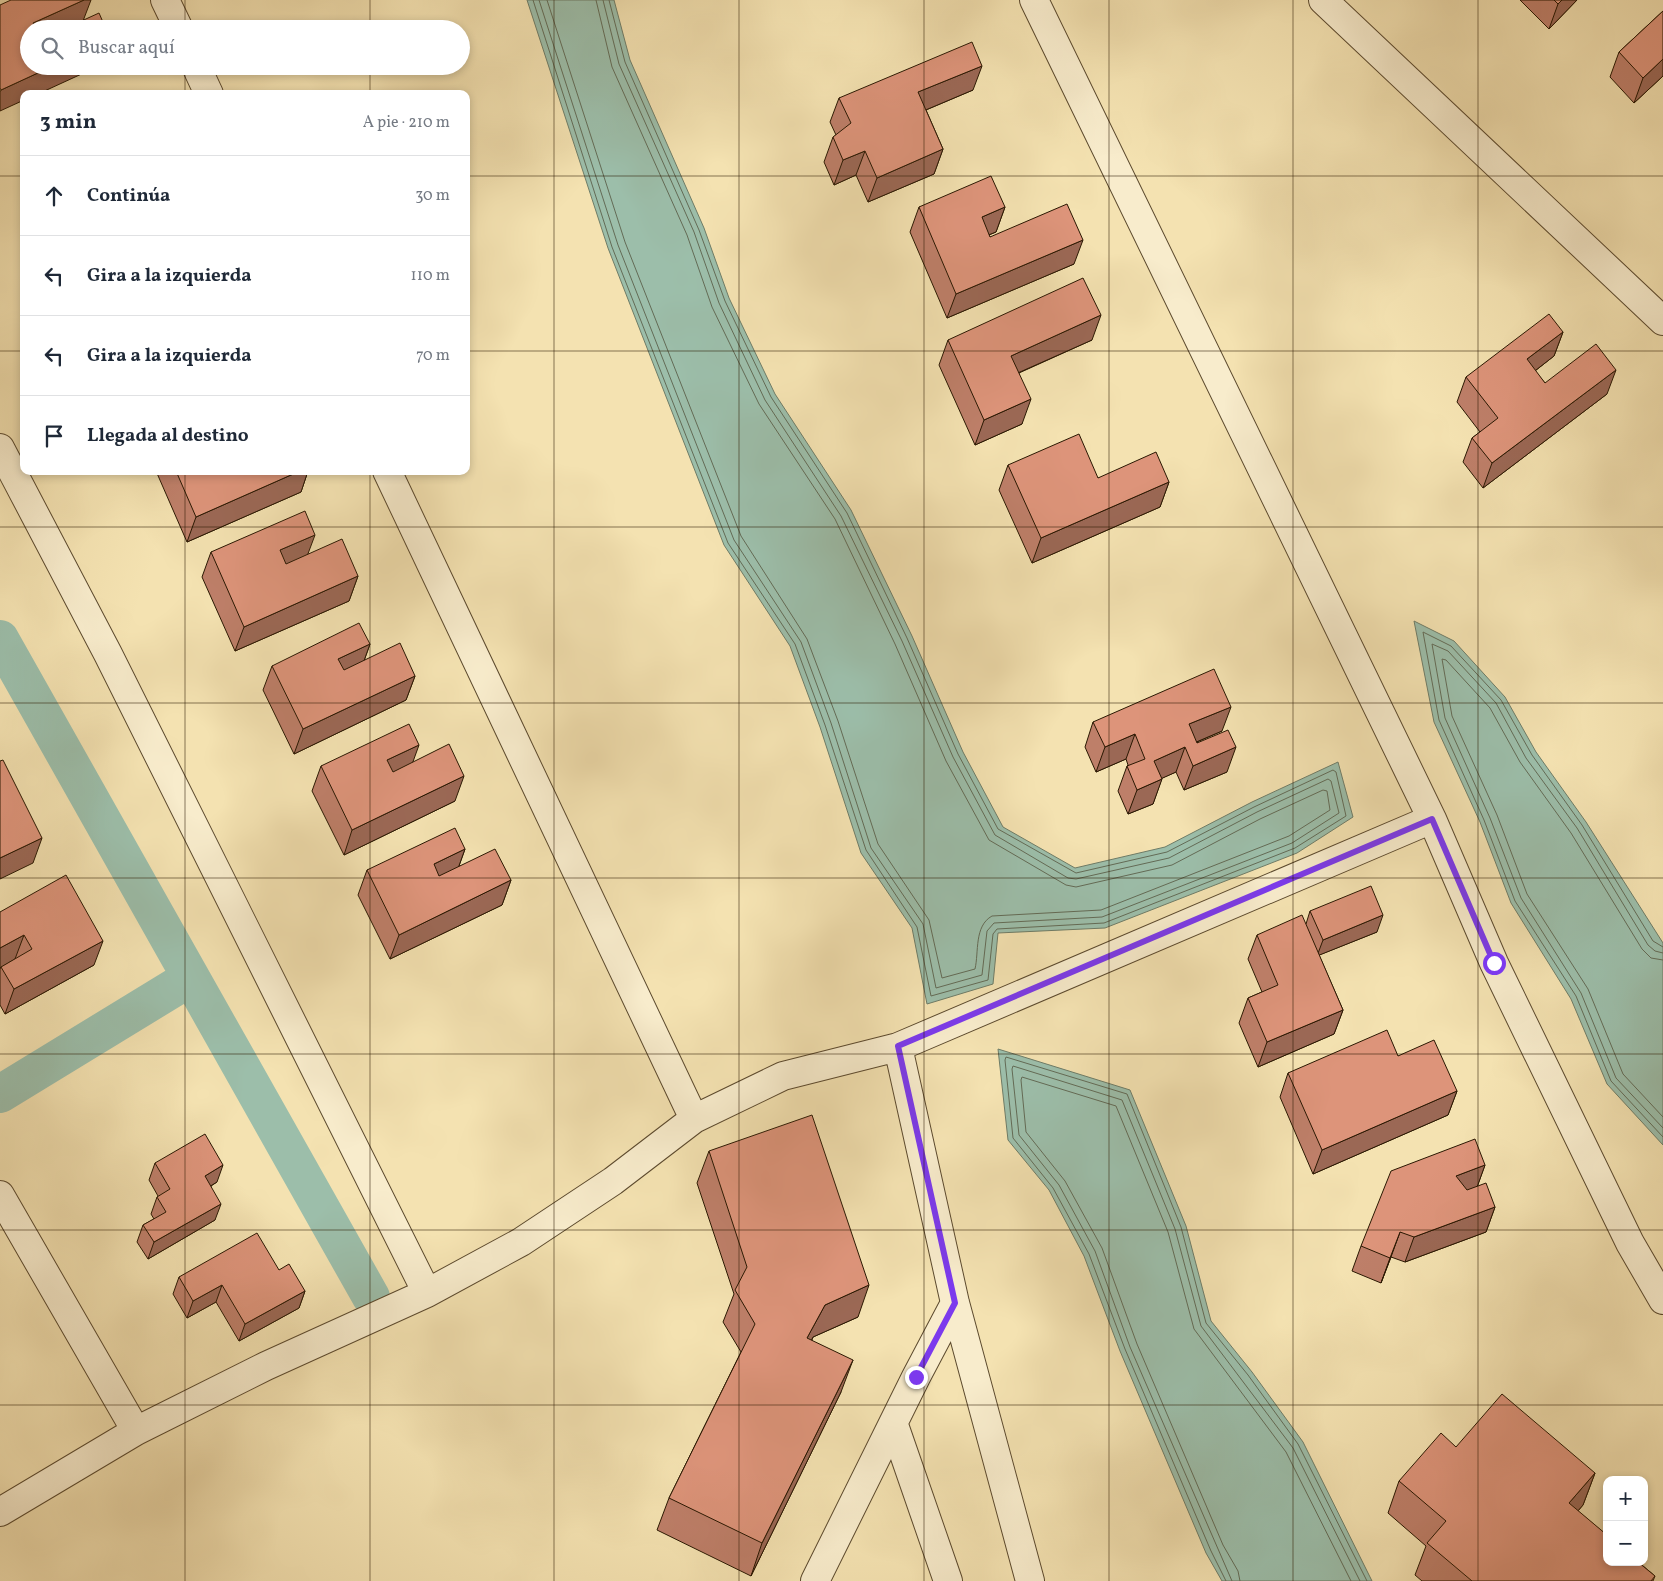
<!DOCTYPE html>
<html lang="es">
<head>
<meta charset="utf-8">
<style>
	:root { --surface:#fff; --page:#f6f6f7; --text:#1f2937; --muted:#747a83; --line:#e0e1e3 }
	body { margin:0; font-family:Vollkorn,serif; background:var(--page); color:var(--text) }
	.controls { position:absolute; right:15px; bottom:15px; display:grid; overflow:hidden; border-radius:10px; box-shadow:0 2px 8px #0003 }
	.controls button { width:45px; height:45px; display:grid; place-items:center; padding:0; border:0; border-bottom:1px solid var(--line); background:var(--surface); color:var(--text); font:25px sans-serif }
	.stop { position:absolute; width:15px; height:15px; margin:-11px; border:4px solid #7c3aed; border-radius:50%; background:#fff }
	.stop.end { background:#7c3aed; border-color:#fff; box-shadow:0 1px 5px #0008 }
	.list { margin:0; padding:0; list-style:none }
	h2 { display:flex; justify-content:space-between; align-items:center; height:65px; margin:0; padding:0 20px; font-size:21px }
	h2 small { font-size:16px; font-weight:400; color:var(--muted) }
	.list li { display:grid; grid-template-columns:32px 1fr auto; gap:15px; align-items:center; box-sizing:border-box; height:80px; padding:0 20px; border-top:1px solid var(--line) }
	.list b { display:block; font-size:19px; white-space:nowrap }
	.list em { font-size:16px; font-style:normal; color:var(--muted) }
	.icon { flex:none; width:28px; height:28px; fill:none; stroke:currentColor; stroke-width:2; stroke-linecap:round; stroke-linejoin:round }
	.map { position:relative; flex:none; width:1663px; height:1581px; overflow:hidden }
	.search { position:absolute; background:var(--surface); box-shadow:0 2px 8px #0003; left:20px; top:20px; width:450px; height:55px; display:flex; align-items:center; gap:12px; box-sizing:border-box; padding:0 18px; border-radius:28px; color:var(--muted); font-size:19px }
	.panel { position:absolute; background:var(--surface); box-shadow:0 2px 8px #0003; left:20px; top:90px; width:450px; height:385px; border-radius:10px }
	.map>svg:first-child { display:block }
	.water { fill:#9cbeaa; stroke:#6e7c67 }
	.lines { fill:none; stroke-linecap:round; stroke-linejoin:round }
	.shore { stroke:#636b56; stroke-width:1 }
	.canal { stroke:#9cbeaa; stroke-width:38 }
	.minor-casing { stroke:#5c4a2e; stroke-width:30 }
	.minor { stroke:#f8eccc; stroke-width:28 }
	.wall { fill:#be7f69; stroke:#2a1802 }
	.shaded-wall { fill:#9b6855; stroke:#2a1802 }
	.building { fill:#dd947a; stroke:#2a1802 }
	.route { stroke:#7c3aed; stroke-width:6 }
	.grid { fill:none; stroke:#2a1802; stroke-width:1; stroke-opacity:0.55 }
</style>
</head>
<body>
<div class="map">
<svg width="1663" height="1581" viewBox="0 0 1663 1581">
	<rect width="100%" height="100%" fill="#f4e2b1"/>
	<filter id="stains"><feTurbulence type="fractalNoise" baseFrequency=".004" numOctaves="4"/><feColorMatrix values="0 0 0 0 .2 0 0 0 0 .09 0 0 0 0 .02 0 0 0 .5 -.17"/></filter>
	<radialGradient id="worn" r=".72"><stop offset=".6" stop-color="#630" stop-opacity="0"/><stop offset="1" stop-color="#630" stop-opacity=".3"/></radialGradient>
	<path class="water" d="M 527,0 L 614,0 L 630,60 L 704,228 L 729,298 L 775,394 L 851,510 L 912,636 L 963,752 L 1003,827 L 1075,868 L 1165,847 L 1252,802 L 1338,762 L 1353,817 L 1297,853 L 1105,928 L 998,933 L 993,984 L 927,1004 L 912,928 L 861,853 L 820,727 L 790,646 L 724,545 L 608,248 Z
		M 1414,621 L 1454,641 L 1505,697 L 1536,752 L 1586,822 L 1663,943 L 1663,1145 L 1607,1084 L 1571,999 L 1511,903 L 1480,822 L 1434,722 Z
		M 998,1049 L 1130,1090 L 1186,1226 L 1211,1321 L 1252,1372 L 1303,1442 L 1372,1581 L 1222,1581 L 1206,1553 L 1120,1351 L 1084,1256 L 1049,1190 L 1008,1140 Z"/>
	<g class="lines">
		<path class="shore" d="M 533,0 L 612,247 L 728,543 L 795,644 L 825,725 L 866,850 L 917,927 L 931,996 L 988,980 L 993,934 L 997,929 L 1104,923 L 1295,848 L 1346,816 L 1336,772 L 1333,770 L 1254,807 L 1167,852 L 1076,873 L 998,829 L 958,754 L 907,638 L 847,513 L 771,397 L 725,301 L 699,230 L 625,62 L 609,0
			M 539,0 L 618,245 L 734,540 L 801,642 L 831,723 L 871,848 L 923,924 L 936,988 L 982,975 L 987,931 L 994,923 L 1102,917 L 1292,843 L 1339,813 L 1331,781 L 1328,779 L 1257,812 L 1169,858 L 1076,879 L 1068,878 L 995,835 L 953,757 L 902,641 L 841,516 L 765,400 L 719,303 L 694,232 L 619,64 L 603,0
			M 547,0 L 625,242 L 741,536 L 807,639 L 838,721 L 878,844 L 929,920 L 942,978 L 975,969 C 979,952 974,926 992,916 L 1101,910 L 1289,836 L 1330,810 L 1327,791 L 1323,790 L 1260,819 L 1172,865 L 1076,887 L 1066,885 L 989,840 L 946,761 L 895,644 L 835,519 L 759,404 L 712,307 L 687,235 L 612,67 L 596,0
			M 1663,947 L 1653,941 L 1582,825 L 1532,755 L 1501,700 L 1451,646 L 1423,632 L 1439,720 L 1484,820 L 1515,901 L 1576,996 L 1611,1081 L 1663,1137
			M 1663,953 L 1655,951 L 1648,945 L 1577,828 L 1526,758 L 1496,703 L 1448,651 L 1432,644 L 1445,718 L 1490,818 L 1521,898 L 1581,993 L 1616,1078 L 1663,1128
			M 1663,960 L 1651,958 L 1642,949 L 1571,833 L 1520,762 L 1490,708 L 1446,660 L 1442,659 L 1452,716 L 1497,815 L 1527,894 L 1588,989 L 1623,1074 L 1663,1117
			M 1226,1581 L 1211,1551 L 1125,1349 L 1089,1254 L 1053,1188 L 1013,1138 L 1005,1060 L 1006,1057 L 1127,1094 L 1181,1227 L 1206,1323 L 1248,1375 L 1298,1444 L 1367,1581
			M 1232,1581 L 1130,1347 L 1095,1251 L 1059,1185 L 1019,1135 L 1012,1069 L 1013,1066 L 1122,1100 L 1175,1229 L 1201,1326 L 1293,1448 L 1360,1581
			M 1240,1581 L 1238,1571 L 1223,1545 L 1137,1344 L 1102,1248 L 1065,1181 L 1026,1132 L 1021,1080 L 1022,1077 L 1116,1106 L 1168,1232 L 1194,1329 L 1286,1452 L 1351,1581"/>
		<path class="canal" d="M 0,639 L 371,1297
			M 0,1094 L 190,978"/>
		<defs>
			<path id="minor" d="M 165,0 L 179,29
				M 1034,0 L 1432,819 L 1494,963 L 1630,1243 L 1663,1300
				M 1323,0 L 1663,321
				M 196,66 L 209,94
				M 0,448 L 108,654 L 427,1293
				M 387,471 L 694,1119
				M 898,1047 L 955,1303 L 1030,1581
				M 0,1195 L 136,1431
				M 894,1425 L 948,1581
				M 0,1512 L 136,1431 L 266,1366 L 427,1293 L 521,1242 L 613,1181 L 694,1119 L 783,1076 L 898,1047 L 1432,819
				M 815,1581 L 916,1377 L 955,1303"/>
		</defs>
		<use href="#minor" class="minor-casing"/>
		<use href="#minor" class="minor"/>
	</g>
	<path class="wall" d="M 1520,0 L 1577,0 L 1549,29 Z
		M 1663,11 L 1663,76 L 1634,103 L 1610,77 L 1619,52 Z
		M 973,90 L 926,110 L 943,149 L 934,174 L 868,202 L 856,175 L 834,185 L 824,162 L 833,137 L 836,135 L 830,122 L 839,98 Z
		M 919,207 L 1005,207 L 996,232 L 989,235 L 990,237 L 1074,264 L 947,318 L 910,232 Z
		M 1563,332 L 1554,356 L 1535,371 L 1545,383 L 1607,394 L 1483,488 L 1463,462 L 1472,438 L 1480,432 L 1457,402 L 1466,377 Z
		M 948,340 L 1092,340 L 1019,373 L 1022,424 L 975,445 L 939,365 Z
		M 1008,465 L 1098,478 L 1169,482 L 1160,507 L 1032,563 L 999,490 Z
		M 156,471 L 308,471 L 301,492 L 187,542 Z
		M 211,552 L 308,554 L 358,576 L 349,601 L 235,651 L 202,577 Z
		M 370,644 L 364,661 L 415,676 L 406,700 L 294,754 L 263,690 L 272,666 Z
		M 1093,722 L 1222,731 L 1197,742 L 1227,772 L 1184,790 L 1176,772 L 1162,778 L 1153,804 L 1128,814 L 1118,791 L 1127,766 L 1128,765 L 1126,759 L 1096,772 L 1085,747 Z
		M 412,762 L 455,801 L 344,855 L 312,791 L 321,766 Z
		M 465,849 L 459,866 L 511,880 L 502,905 L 390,959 L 358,895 L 367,870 Z
		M 1310,911 L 1377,932 L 1319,955 L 1343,1010 L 1334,1034 L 1258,1067 L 1239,1023 L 1248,998 L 1262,992 L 1248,959 L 1257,935 L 1306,924 Z
		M 0,912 L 94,965 L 5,1014 L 0,1005 L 0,969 L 1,967 L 0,968 Z
		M 1398,1056 L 1457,1091 L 1448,1115 L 1313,1174 L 1280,1097 L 1288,1073 Z
		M 709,1151 L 858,1317 L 813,1337 L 812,1340 L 841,1392 L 751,1576 L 657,1530 L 669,1498 L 741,1352 L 723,1322 L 734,1294 L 697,1183 Z
		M 155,1163 L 217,1182 L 211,1186 L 215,1220 L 148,1259 L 137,1242 L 143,1225 L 154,1219 L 151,1214 L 157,1197 L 158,1196 L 149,1180 Z
		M 1485,1165 L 1477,1187 L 1495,1207 L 1486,1232 L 1405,1262 L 1391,1257 L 1381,1283 L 1352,1271 L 1361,1246 Z
		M 279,1270 L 305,1291 L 299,1308 L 239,1341 L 216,1302 L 187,1318 L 173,1294 L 179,1277 Z
		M 1456,1447 L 1595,1473 L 1583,1505 L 1578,1511 L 1655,1576 L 1653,1581 L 1422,1581 L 1415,1575 L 1426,1546 L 1388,1513 L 1399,1481 Z"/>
	<path class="shaded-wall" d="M 84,0 L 91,0 L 83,21 L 66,29 L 31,29 L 33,23 Z
		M 1562,0 L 1577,0 L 1549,29 L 1558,4 Z
		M 1663,59 L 1663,76 L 1634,103 L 1643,78 Z
		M 53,66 L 99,66 L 38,94 L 24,94 L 24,100 L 0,111 L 0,92 L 1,90 Z
		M 982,66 L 973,90 L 909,117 L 918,92 Z
		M 943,149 L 934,174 L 868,202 L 877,178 Z
		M 865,151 L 856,175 L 834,185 L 843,160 Z
		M 1005,207 L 996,232 L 973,241 L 982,217 Z
		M 1083,240 L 1074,264 L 947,318 L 956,294 Z
		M 1101,315 L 1092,340 L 1002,380 L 1011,356 Z
		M 1563,332 L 1554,356 L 1518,384 L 1527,359 Z
		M 1616,370 L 1607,394 L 1483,488 L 1492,463 Z
		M 1031,399 L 1022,424 L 975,445 L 984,420 Z
		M 300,471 L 308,471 L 301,492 L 187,542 L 196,517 Z
		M 1169,482 L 1160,507 L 1032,563 L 1041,538 Z
		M 315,535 L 306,559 L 271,575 L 280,550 Z
		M 358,576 L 349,601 L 235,651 L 244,627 Z
		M 370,644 L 361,669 L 329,684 L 338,659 Z
		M 415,676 L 406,700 L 294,754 L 303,729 Z
		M 1231,707 L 1222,731 L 1180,749 L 1189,724 Z
		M 1135,734 L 1126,759 L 1096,772 L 1105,747 Z
		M 419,745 L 410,770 L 378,785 L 387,760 Z
		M 1185,747 L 1176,772 L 1145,786 L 1154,761 Z
		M 1236,747 L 1227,772 L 1184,790 L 1193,766 Z
		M 464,776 L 455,801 L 344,855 L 352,830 Z
		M 1162,779 L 1153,804 L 1128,814 L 1137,790 Z
		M 42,838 L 33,863 L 0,879 L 0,858 Z
		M 465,849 L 456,874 L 425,889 L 434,864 Z
		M 511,880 L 502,905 L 390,959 L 399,935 Z
		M 1383,915 L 1377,932 L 1317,956 L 1323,940 Z
		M 24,935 L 15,959 L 0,968 L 0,948 Z
		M 103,941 L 94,965 L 5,1014 L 14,989 Z
		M 1343,1010 L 1334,1034 L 1258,1067 L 1267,1042 Z
		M 1457,1091 L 1448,1115 L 1313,1174 L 1322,1150 Z
		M 223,1165 L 217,1182 L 199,1193 L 205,1176 Z
		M 1485,1165 L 1476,1190 L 1447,1201 L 1456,1176 Z
		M 221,1204 L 215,1220 L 148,1259 L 154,1242 Z
		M 1495,1207 L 1486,1232 L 1405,1262 L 1414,1237 Z
		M 1400,1232 L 1391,1257 L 1381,1283 L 1390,1258 Z
		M 222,1285 L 216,1302 L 187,1318 L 193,1301 Z
		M 869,1285 L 858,1317 L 813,1337 L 796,1370 L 807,1338 L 825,1305 Z
		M 305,1291 L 299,1308 L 239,1341 L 245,1324 Z
		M 853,1360 L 841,1392 L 751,1576 L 762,1543 Z
		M 1595,1473 L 1583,1505 L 1557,1535 L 1569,1503 Z"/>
	<path class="building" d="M 11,0 L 84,0 L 33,23 L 36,29 L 29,29 L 29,66 L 53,66 L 1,90 L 0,88 L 0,5 Z
		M 1554,0 L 1562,0 L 1558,4 Z
		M 1663,11 L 1663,59 L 1643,78 L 1619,52 Z
		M 99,13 L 106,29 L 64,29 Z
		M 972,42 L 982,66 L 918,92 L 943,149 L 877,178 L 865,151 L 843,160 L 833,137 L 851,123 L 839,98 Z
		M 991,176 L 1005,207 L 982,217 L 990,237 L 1067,204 L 1083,240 L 956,294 L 919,207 Z
		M 1083,278 L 1101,315 L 1011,356 L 1031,399 L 984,420 L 948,340 Z
		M 1549,314 L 1563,332 L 1527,359 L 1545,383 L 1596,344 L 1616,370 L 1492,463 L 1472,438 L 1498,418 L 1466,377 Z
		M 1079,434 L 1098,478 L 1156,452 L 1169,482 L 1041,538 L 1008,465 Z
		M 176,471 L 300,471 L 196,517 Z
		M 305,511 L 315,535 L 280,550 L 286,564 L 342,539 L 358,576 L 244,627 L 211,552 Z
		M 359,623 L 370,644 L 338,659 L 344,670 L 400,643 L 415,676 L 303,729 L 272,666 Z
		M 1214,669 L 1231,707 L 1189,724 L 1197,743 L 1228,730 L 1236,747 L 1193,766 L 1185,747 L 1154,761 L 1162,779 L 1137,790 L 1127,766 L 1145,759 L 1135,734 L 1105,747 L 1093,722 Z
		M 409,724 L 419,745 L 387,760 L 393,772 L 449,744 L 464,776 L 352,830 L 321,766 Z
		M 3,760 L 42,838 L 0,858 L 0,761 Z
		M 455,828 L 465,849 L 434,864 L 439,876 L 495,849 L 511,880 L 399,935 L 367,870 Z
		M 66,875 L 103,941 L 14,989 L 1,967 L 32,949 L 24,935 L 0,948 L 0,912 Z
		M 1371,886 L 1383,915 L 1323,940 L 1310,911 Z
		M 1302,915 L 1343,1010 L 1267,1042 L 1248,998 L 1278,985 L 1257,935 Z
		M 1387,1030 L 1398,1056 L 1434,1040 L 1457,1091 L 1322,1150 L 1288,1073 Z
		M 812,1115 L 869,1285 L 825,1305 L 807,1338 L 853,1360 L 762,1543 L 669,1498 L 755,1324 L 735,1290 L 747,1267 L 709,1151 Z
		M 205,1134 L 223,1165 L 205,1176 L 221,1204 L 154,1242 L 143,1225 L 166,1212 L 157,1197 L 170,1189 L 155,1163 Z
		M 1475,1139 L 1485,1165 L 1456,1176 L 1467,1190 L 1486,1183 L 1495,1207 L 1414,1237 L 1400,1232 L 1390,1258 L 1361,1246 L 1391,1171 Z
		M 257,1233 L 279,1270 L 289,1264 L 305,1291 L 245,1324 L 222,1285 L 193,1301 L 179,1277 Z
		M 1502,1394 L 1595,1473 L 1569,1503 L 1607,1535 L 1607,1562 L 1638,1562 L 1655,1576 L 1651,1581 L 1472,1581 L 1427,1543 L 1446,1521 L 1399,1481 L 1441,1433 L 1456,1447 Z"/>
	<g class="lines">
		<path class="route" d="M 916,1377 L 955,1303 L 898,1046 L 1432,819 L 1494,963"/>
	</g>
	<path class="grid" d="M 185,0 L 185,29M 370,0 L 370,29M 554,0 L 554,1581M 739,0 L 739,1581M 924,0 L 924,1581M 1109,0 L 1109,1581M 1293,0 L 1293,1581M 1478,0 L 1478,1581M 185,66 L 185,94M 370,66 L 370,94M 0,176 L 24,176M 466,176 L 1663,176M 0,351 L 24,351M 466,351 L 1663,351M 185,471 L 185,1581M 370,471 L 370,1581M 0,527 L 1663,527M 0,703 L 1663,703M 0,878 L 1663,878M 0,1054 L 1663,1054M 0,1230 L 1663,1230M 0,1405 L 1663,1405"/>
	<rect width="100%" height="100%" filter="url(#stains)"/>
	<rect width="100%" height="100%" fill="url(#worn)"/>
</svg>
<div class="controls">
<button>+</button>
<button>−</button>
</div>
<div class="stop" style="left:1494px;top:963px"></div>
<div class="stop end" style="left:916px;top:1377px"></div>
<div class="search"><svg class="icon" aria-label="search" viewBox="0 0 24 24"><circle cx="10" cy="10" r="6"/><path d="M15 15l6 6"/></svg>Buscar aquí</div>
<section class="panel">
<h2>3 min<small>A pie · 210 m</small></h2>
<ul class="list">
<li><svg class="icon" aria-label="ahead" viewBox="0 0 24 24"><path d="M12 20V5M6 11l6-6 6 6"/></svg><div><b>Continúa</b></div><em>30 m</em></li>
<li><svg class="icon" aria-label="left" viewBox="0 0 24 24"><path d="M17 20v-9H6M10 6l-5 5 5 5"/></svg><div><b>Gira a la izquierda</b></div><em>110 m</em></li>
<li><svg class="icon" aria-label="left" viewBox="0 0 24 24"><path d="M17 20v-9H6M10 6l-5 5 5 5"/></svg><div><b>Gira a la izquierda</b></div><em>70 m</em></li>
<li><svg class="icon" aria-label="arrive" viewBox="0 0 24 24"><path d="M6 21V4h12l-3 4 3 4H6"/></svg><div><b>Llegada al destino</b></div></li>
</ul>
</section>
</div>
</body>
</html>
